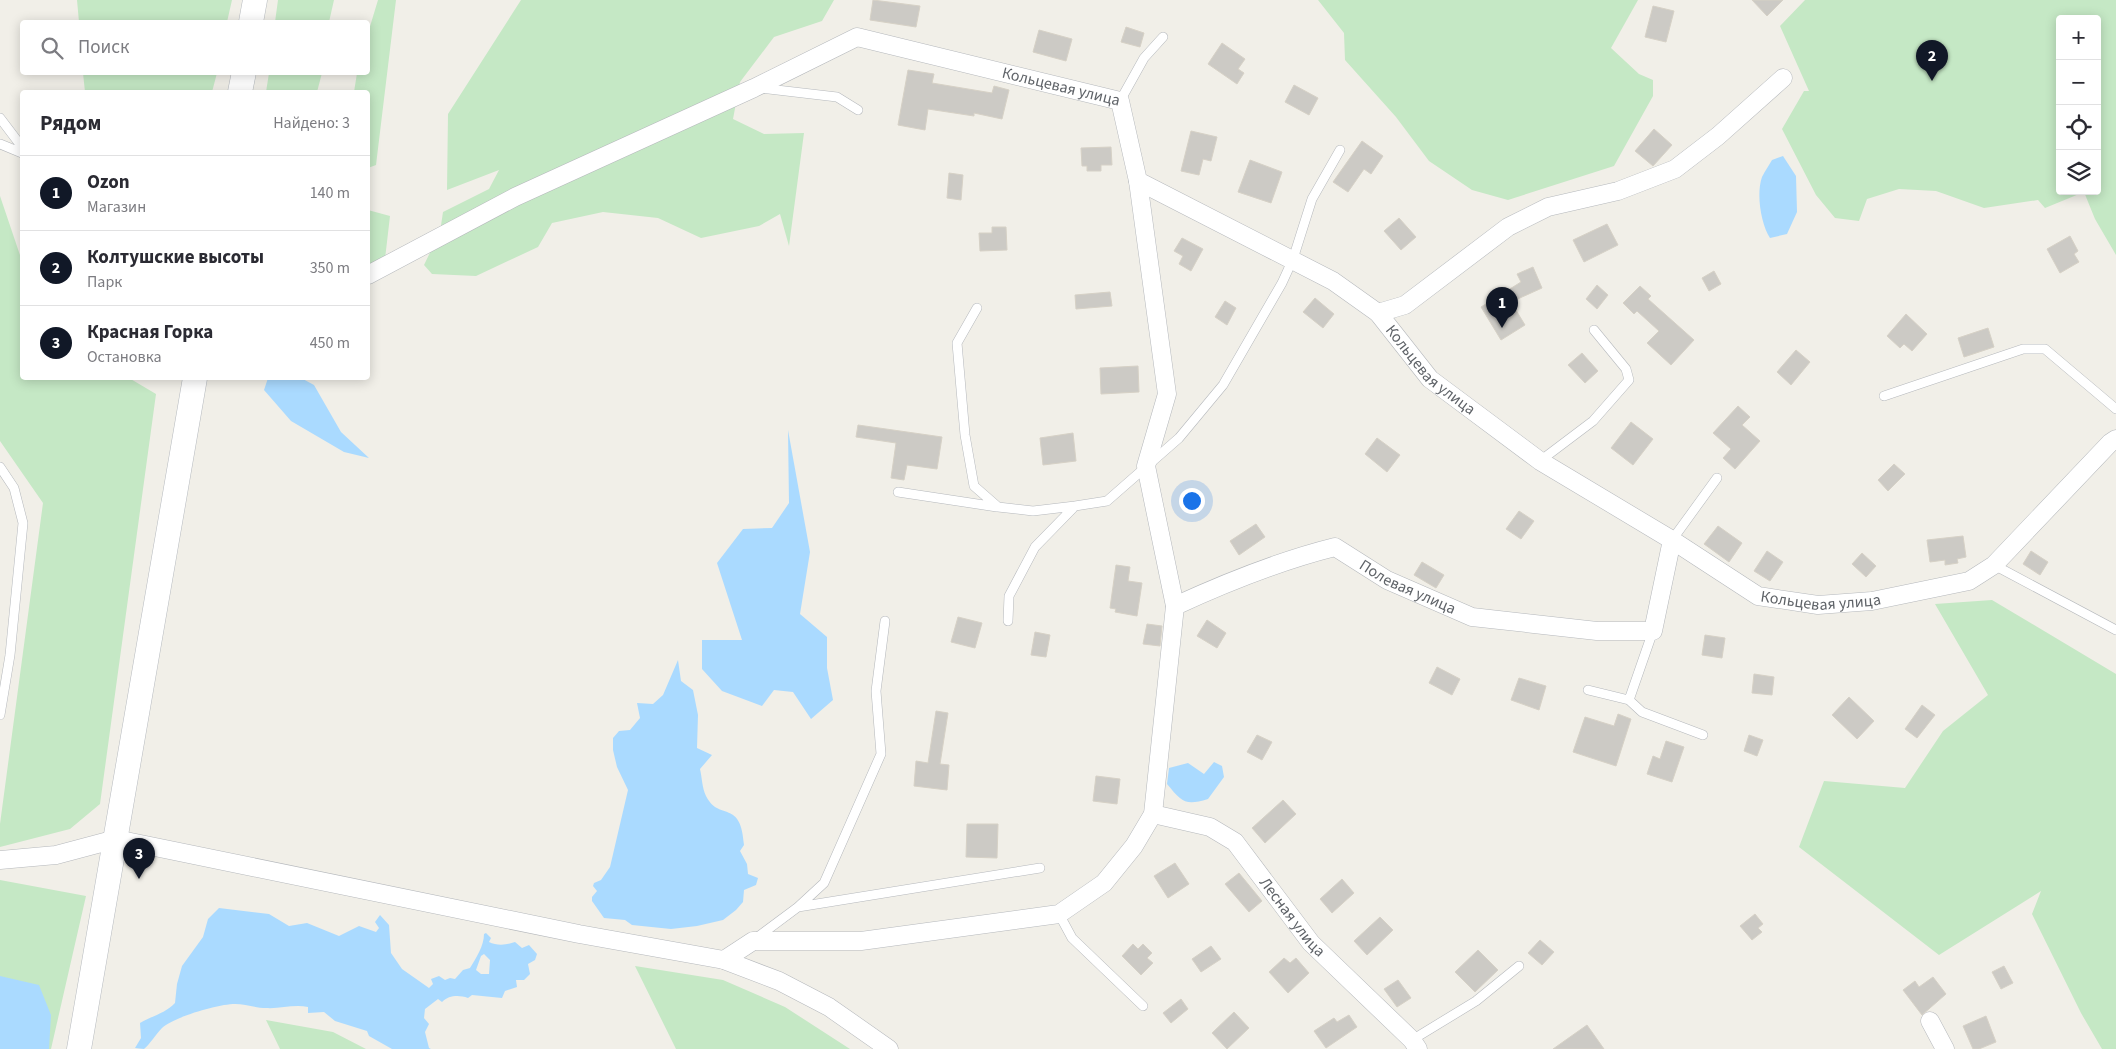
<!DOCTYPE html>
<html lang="ru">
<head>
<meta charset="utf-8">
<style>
	:root { --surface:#fff; --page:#f7f7f7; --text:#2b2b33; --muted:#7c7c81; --line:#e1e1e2; --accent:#111827 }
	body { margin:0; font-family:"Source Sans 3",sans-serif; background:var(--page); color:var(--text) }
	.controls { position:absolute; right:15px; top:15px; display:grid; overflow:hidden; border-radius:5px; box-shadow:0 2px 12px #0003 }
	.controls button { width:45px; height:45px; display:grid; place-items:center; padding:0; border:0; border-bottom:1px solid var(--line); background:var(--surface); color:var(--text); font:25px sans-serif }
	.you { position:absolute; left:1191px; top:500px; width:18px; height:18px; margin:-12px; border:4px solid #fff; border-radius:50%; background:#1a73e8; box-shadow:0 0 0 8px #1a73e833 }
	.badge { display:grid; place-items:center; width:32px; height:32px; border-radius:50%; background:var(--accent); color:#fff; font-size:16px; font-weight:700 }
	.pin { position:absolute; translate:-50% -41px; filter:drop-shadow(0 1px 2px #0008) }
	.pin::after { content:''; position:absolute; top:26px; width:18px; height:15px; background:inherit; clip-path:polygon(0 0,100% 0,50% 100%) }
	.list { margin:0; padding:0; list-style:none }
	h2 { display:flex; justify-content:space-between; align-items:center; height:65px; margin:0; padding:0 20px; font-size:21px }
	h2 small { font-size:16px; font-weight:400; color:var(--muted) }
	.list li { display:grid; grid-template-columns:32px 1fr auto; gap:15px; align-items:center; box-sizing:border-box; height:75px; padding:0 20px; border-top:1px solid var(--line) }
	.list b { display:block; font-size:19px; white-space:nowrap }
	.list p { margin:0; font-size:16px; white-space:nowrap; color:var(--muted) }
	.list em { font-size:16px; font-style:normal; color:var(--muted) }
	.icon { flex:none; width:28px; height:28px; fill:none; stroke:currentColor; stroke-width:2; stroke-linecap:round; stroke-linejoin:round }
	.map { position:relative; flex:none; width:2116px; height:1049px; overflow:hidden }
	.search { position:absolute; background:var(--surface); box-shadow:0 2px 12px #0003; left:20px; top:20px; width:350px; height:55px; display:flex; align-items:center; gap:12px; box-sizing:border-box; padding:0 18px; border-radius:5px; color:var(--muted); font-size:19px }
	.panel { position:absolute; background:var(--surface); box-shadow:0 2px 12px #0003; left:20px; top:90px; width:350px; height:290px; border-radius:5px }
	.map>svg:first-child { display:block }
	.green { fill:#c5e8c5; fill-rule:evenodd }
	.water { fill:#aadaff; fill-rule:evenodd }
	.building { fill:#cccac5; stroke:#d6d1c6 }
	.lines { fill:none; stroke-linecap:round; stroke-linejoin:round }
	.lane-casing { stroke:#b5b8bc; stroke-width:10 }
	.street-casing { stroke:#b5b8bc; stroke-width:19 }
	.secondary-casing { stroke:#b6babf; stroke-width:25 }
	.lane { stroke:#fff; stroke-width:9 }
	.street { stroke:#fff; stroke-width:18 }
	.secondary { stroke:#fff; stroke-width:24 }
	.labels { text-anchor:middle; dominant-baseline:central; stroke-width:4; stroke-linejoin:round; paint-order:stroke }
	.street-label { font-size:16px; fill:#5f6368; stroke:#fff }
</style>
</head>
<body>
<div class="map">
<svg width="2116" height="1049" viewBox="0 0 2116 1049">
	<rect width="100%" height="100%" fill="#f1efe8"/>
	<path class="green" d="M 77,0 L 232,0 L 227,22 L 79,22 Z
		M 278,0 L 334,0 L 329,22 L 275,22 Z
		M 378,0 L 396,0 L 376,165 L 368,168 L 368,92 L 354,92 L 357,73 L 368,72 L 368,33 Z
		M 521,0 L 834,0 L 822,21 L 774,37 L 740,82 L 733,119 L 764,134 L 804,133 L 789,246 L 780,214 L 759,226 L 701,238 L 658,218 L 603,212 L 552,223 L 538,247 L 476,276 L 432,274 L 424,265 L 440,232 L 443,212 L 489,189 L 499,170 L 447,190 L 448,114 Z
		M 1318,0 L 1638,0 L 1611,48 L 1639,74 L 1653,80 L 1653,96 L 1614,166 L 1508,200 L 1472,190 L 1429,161 L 1396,117 L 1345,60 L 1344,33 Z
		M 1805,0 L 2116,0 L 2116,255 L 2095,219 L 2084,192 L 2045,208 L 2038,200 L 1984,208 L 1936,191 L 1899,189 L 1867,199 L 1859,221 L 1835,218 L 1816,195 L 1782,129 L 1804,91 L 1809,91 L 1780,26 ZM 2060,19 L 2097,19 L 2097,191 L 2060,191 Z
		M 83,73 L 83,72 L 217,73 L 212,92 L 85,92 Z
		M 269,73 L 269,72 L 322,73 L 317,92 L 266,92 Z
		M 0,196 L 22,261 L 22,378 L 129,378 L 156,394 L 100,804 L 70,829 L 0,847 L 0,824 L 43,503 L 0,441 Z
		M 368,210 L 390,216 L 385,259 L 368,267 Z
		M 1992,600 L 2116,674 L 2116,1049 L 2102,1049 L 2081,1013 L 2032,914 L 2041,891 L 1939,955 L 1799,847 L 1824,781 L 1905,788 L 1943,731 L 1988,695 L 1935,604 Z
		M 0,880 L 86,896 L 51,1049 L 0,1049 Z
		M 635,966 L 723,980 L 785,1007 L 850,1049 L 676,1049 Z
		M 266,1020 L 333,1032 L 366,1049 L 280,1049 Z"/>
	<path class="water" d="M 1783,156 L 1796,176 L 1797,212 L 1787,234 L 1770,238 C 1761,224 1756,194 1762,177 C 1765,171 1769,165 1772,160 Z
		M 268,378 L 301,378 L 314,385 L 341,432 L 369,458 L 344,452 L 291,421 L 264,390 Z
		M 788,430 L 810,552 L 800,614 L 827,637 L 827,668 L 833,700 L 811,719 L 793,692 L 774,690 L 762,706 L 722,691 L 702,669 L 702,640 L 742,640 L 717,563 L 743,529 L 772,528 L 789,503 Z
		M 678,660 L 681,681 L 693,690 L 698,715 L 697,748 L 712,755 L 700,769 C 702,777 702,788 706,796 C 719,822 741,798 744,845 L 740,851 L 747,864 L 748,874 L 758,878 L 756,885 L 744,890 L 743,902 L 736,910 L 723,920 L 697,926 L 671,929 L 632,925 L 625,920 L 604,918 L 592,901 L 592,897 L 597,891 L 593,886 L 594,883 L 601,880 L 610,867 L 628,790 L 617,767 L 613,750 L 613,738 L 619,731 L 630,730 L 640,718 L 637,703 L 653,704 L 663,695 Z
		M 1214,762 L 1222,766 L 1224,777 L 1208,799 C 1185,806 1182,802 1167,784 L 1169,768 L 1188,763 L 1204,774 Z
		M 219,908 L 269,914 L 289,926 L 307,923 L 339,936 L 359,926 L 376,932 L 379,928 L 375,922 L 380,915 L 389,925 L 391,953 L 402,969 L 429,988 L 433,984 L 431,979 L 439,976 L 445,980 L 450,978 L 455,979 L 463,970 L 470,968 C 476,958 484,946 484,934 L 486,933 L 491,938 L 489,942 C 497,946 507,945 515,942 L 522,948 L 529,945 L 537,954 L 535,960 L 528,964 L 530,974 L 524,980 L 516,980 L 517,987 L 505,991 L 502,998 L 472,995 L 468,998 C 459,995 449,995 442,1002 L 438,999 L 425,1009 L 424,1018 L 429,1024 L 425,1032 L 429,1048 L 431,1049 L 392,1049 L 369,1036 L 367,1031 L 335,1021 L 324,1012 L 308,1013 L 308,1007 C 294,1004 280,1009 266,1008 C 255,1008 245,1004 235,1004 C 218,1004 174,1017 162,1028 C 155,1035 151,1043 144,1049 L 135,1048 L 141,1038 L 140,1023 C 152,1016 166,1013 175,1003 L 177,984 L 182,966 L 203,937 L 208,919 ZM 484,954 L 490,960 L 489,974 L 481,974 L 476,970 L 481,956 Z
		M 0,976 L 39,985 L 51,1015 L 49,1049 L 0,1049 Z"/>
	<path class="building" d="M 873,0 L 920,6 L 916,27 L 870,20 Z
		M 1752,0 L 1783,0 L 1767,16 Z
		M 1653,6 L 1674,11 L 1666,42 L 1645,37 Z
		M 1126,27 L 1144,33 L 1140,47 L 1121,42 Z
		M 1039,30 L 1072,39 L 1066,61 L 1033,52 Z
		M 1222,43 L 1245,59 L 1238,69 L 1244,73 L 1237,84 L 1208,64 Z
		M 908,70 L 934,74 L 932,83 L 992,93 L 994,86 L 1009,90 L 1002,119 L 974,113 L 974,116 L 928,109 L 925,130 L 898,125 Z
		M 1294,85 L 1318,98 L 1309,115 L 1285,102 Z
		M 1654,129 L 1672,145 L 1653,166 L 1635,151 Z
		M 1191,131 L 1217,137 L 1211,161 L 1203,159 L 1199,175 L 1181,171 Z
		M 1362,141 L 1383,156 L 1371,174 L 1364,169 L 1348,192 L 1333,182 Z
		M 1111,147 L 1112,165 L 1101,165 L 1101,171 L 1087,171 L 1087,166 L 1082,166 L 1081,148 Z
		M 1250,160 L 1282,172 L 1271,203 L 1238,192 Z
		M 949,173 L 963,175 L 961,200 L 947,198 Z
		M 1399,218 L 1416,237 L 1401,250 L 1384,231 Z
		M 1607,224 L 1618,245 L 1584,262 L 1573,240 Z
		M 992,227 L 1006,227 L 1007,250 L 980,251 L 979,233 L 992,233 Z
		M 2070,236 L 2078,251 L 2074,254 L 2079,262 L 2060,273 L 2047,249 Z
		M 1182,238 L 1203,249 L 1191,271 L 1179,264 L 1183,256 L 1174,251 Z
		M 1533,267 L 1542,288 L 1511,302 L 1525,325 L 1501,340 L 1481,307 L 1521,282 L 1517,274 Z
		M 1714,271 L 1721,284 L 1709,291 L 1702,278 Z
		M 1597,285 L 1608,295 L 1597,309 L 1586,299 Z
		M 1640,286 L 1651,296 L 1648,299 L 1694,340 L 1671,365 L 1647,343 L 1659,331 L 1637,311 L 1634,314 L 1623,303 Z
		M 1110,292 L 1112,306 L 1076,309 L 1075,295 Z
		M 1315,298 L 1334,314 L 1323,328 L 1303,312 Z
		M 1225,301 L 1236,308 L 1227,325 L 1215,317 Z
		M 1906,314 L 1927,334 L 1912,351 L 1904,344 L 1900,348 L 1887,336 Z
		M 1988,328 L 1994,347 L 1964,357 L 1958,338 Z
		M 1796,350 L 1810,362 L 1791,385 L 1777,372 Z
		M 1582,353 L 1598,371 L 1585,383 L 1568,365 Z
		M 1138,366 L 1139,392 L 1101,394 L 1100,368 Z
		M 1738,406 L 1750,417 L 1742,425 L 1760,441 L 1735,469 L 1723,458 L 1731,449 L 1713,433 Z
		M 1631,422 L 1653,439 L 1633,465 L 1611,448 Z
		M 858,425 L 942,437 L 937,469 L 907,465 L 904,480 L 891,478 L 896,443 L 856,437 Z
		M 1073,433 L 1076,461 L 1043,465 L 1040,438 Z
		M 1377,438 L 1400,455 L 1387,472 L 1365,454 Z
		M 1894,464 L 1905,474 L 1888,491 L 1878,480 Z
		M 1519,511 L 1534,521 L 1521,539 L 1506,529 Z
		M 1256,524 L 1265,537 L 1239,555 L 1230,541 Z
		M 1718,526 L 1742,543 L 1729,562 L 1704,544 Z
		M 1963,536 L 1966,557 L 1957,559 L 1958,563 L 1945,565 L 1945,560 L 1930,562 L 1927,540 Z
		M 1767,551 L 1783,562 L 1770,581 L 1754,571 Z
		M 2031,551 L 2048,562 L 2040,575 L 2023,564 Z
		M 1862,553 L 1876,566 L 1866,577 L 1852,564 Z
		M 1422,562 L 1444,575 L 1436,588 L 1414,575 Z
		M 1116,565 L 1130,567 L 1128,581 L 1142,583 L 1137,616 L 1115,612 L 1116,609 L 1110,608 Z
		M 958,617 L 982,623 L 975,648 L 951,642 Z
		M 1207,620 L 1226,633 L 1217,648 L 1197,636 Z
		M 1147,624 L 1162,626 L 1160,646 L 1143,644 Z
		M 1035,632 L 1050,635 L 1046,657 L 1031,655 Z
		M 1705,635 L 1725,638 L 1722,658 L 1702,655 Z
		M 1437,667 L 1460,679 L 1452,695 L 1429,683 Z
		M 1754,674 L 1774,677 L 1772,695 L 1752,693 Z
		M 1519,678 L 1546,686 L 1539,710 L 1511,700 Z
		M 1849,697 L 1874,721 L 1857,739 L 1832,715 Z
		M 1922,705 L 1935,715 L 1917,738 L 1905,729 Z
		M 936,711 L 948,713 L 940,764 L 949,765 L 947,790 L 914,786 L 916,761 L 928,763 Z
		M 1618,714 L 1631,719 L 1616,766 L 1573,752 L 1585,717 L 1614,726 Z
		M 1257,735 L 1272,742 L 1262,760 L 1247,752 Z
		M 1749,735 L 1763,740 L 1757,756 L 1744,751 Z
		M 1666,741 L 1684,747 L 1672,782 L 1647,774 L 1653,756 L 1660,759 Z
		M 1096,776 L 1120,779 L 1117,804 L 1093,801 Z
		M 1283,800 L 1296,814 L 1265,843 L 1252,828 Z
		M 967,824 L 998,824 L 997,858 L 966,857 Z
		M 1175,863 L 1189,884 L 1168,898 L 1154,876 Z
		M 1239,873 L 1262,901 L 1249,912 L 1225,884 Z
		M 1342,879 L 1354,893 L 1332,913 L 1320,899 Z
		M 1755,914 L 1763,924 L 1758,928 L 1762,932 L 1752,940 L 1740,926 Z
		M 1380,917 L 1393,930 L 1367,955 L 1354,941 Z
		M 1540,940 L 1554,952 L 1542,965 L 1528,953 Z
		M 1133,944 L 1138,949 L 1143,944 L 1152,953 L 1147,958 L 1153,963 L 1141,975 L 1122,956 Z
		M 1211,946 L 1221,959 L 1201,972 L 1192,959 Z
		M 1478,950 L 1498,970 L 1475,992 L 1455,972 Z
		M 1284,958 L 1290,963 L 1296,958 L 1309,973 L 1288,993 L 1269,972 Z
		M 2004,966 L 2013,983 L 2001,989 L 1992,972 Z
		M 1933,977 L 1946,994 L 1922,1015 L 1903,990 L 1915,981 L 1919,987 Z
		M 1398,980 L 1411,998 L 1397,1007 L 1384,989 Z
		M 1181,999 L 1188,1009 L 1171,1023 L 1163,1013 Z
		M 1234,1012 L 1249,1028 L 1227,1049 L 1212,1033 Z
		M 1349,1015 L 1357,1027 L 1326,1048 L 1314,1031 L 1334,1018 L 1337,1022 Z
		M 1986,1016 L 1996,1042 L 1979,1049 L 1973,1049 L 1963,1026 Z
		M 1587,1025 L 1604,1049 L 1553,1049 Z"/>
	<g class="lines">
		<defs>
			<path id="lane" d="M 760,88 L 837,97 L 858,110
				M 1120,101 L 1144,58 L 1163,37
				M 0,118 L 22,147
				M 0,144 L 22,153
				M 977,308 L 957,343 L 965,435 L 974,486 L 998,507 L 1033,511 L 1075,506
				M 1884,396 L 2023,349 L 2045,349 L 2116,409
				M 1540,461 L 1593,421 L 1629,380 L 1626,369 L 1594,330
				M 0,467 L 14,488 L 23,523 L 10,655 L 0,715
				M 898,492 L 997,507
				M 1672,540 L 1717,478
				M 1994,565 L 2116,630
				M 1008,621 L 1009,596 L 1035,547 L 1075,506 L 1107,501 L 1179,438 L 1223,385 L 1282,283 L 1293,259 L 1312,199 L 1340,150
				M 1588,690 L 1629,700 L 1642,712 L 1703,735
				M 1629,700 L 1653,631
				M 798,907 L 824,883 L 881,754 L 876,691 L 885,621
				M 1059,914 L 1072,938 L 1143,1006
				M 755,939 L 798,907 L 1040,868
				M 1412,1040 L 1476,1001 L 1519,966"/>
			<g id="street">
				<path id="s1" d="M 368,275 L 515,197 L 754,88 L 857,37 L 1120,101 L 1138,181 L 1333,281 L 1378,313 L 1430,379 L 1540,461 L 1672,540 L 1758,596 L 1818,605 L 1872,601 L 1969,581 L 1994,565 L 2110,443 L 2116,439"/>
				<path d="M 1378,313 L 1405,305 L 1508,227 L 1548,207 L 1618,191 L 1675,169 L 1718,136 L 1783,78"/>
				<path id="s2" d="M 1175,606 C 1227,582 1279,561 1335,547 L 1387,580 L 1472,617 L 1597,631 L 1653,631 L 1672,540"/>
				<path id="s3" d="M 1153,814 L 1210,827 L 1235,842 L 1311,943 L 1412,1040 L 1418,1049"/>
				<path d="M 0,860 L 56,855 L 116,839 L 579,934 L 724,960 L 779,981 L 829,1007 L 889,1049"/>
				<path d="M 724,960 L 753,941 L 861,941 L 1059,914 L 1104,883 L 1134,846 L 1153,814 L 1175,606 L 1146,466 L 1167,394 L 1138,181"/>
				<path d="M 1930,1021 L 1945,1049"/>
			</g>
			<path id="secondary" d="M 251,22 L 255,0
				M 240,92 L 244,72
				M 79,1049 L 195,378"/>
		</defs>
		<use href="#lane" class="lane-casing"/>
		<use href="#street" class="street-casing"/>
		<use href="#secondary" class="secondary-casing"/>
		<use href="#lane" class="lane"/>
		<use href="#street" class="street"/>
		<use href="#secondary" class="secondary"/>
	</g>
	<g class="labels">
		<g class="street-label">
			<text stroke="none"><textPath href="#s1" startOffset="754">Кольцевая улица</textPath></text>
			<text stroke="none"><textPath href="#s1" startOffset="1249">Кольцевая улица</textPath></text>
			<text stroke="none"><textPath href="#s2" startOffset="254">Полевая улица</textPath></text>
			<text stroke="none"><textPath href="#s1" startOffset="1712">Кольцевая улица</textPath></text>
			<text stroke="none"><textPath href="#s3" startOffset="182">Лесная улица</textPath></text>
		</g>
	</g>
</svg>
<div class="controls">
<button>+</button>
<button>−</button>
<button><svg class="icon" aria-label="locate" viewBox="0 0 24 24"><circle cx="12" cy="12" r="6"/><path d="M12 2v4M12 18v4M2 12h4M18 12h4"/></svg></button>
<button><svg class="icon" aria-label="layers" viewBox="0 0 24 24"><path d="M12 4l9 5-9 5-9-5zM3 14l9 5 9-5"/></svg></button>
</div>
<div class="you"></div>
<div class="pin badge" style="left:1502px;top:328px">1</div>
<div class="pin badge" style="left:1932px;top:81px">2</div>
<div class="pin badge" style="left:139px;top:879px">3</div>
<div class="search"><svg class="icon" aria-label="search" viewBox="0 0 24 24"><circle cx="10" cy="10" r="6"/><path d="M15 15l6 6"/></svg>Поиск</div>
<section class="panel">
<h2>Рядом<small>Найдено: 3</small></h2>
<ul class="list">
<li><span class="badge">1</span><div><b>Ozon</b><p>Магазин</p></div><em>140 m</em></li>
<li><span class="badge">2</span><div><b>Колтушские высоты</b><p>Парк</p></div><em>350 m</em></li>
<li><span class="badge">3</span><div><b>Красная Горка</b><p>Остановка</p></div><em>450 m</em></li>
</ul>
</section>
</div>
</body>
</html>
